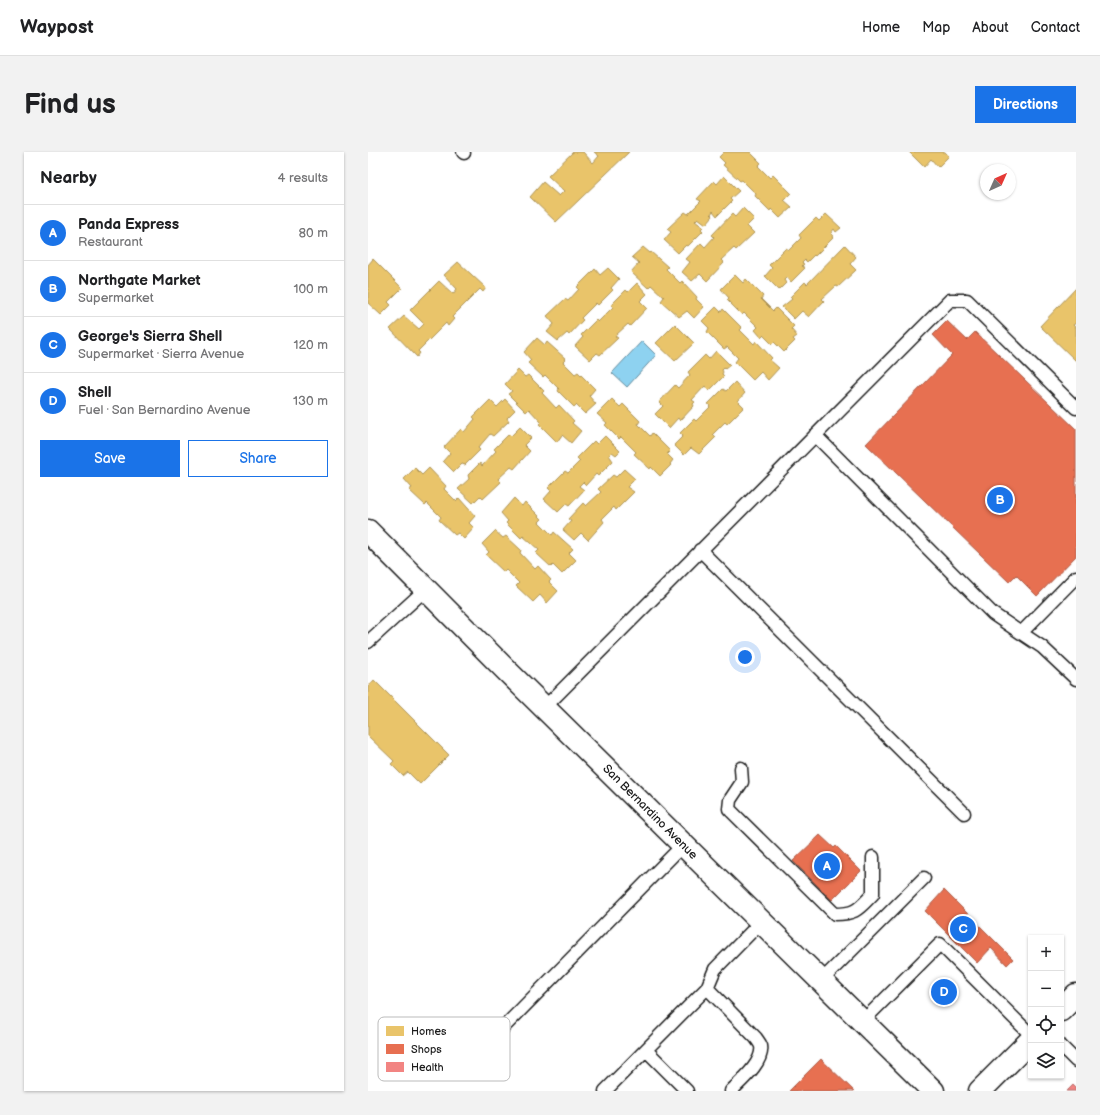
<!DOCTYPE html>
<html lang="en">
<head>
<meta charset="utf-8">
<style>
	:root { --surface:#fff; --page:#f2f2f2; --text:#202124; --muted:#757577; --line:#e0e0e0; --accent:#1a73e8 }
	body { margin:0; font-family:"Balsamiq Sans",sans-serif; background:var(--page); color:var(--text) }
	.controls { position:absolute; right:12px; bottom:12px; display:grid; overflow:hidden; border-radius:0px; box-shadow:0 1px 3px #0004 }
	.controls button { width:36px; height:36px; display:grid; place-items:center; padding:0; border:0; border-bottom:1px solid var(--line); background:var(--surface); color:var(--text); font:20px sans-serif }
	.compass { position:absolute; left:612px; top:12px; width:36px; height:36px; border-radius:50%; background:var(--surface); box-shadow:0 1px 3px #0004; rotate:45deg }
	.you { position:absolute; left:377px; top:505px; width:14px; height:14px; margin:-10px; border:3px solid #fff; border-radius:50%; background:#1a73e8; box-shadow:0 0 0 6px #1a73e833 }
	.badge { display:grid; place-items:center; width:26px; height:26px; border-radius:50%; background:var(--accent); color:#fff; font-size:13px; font-weight:700 }
	.pin { position:absolute; translate:-50% -50%; border:2px solid #fff; box-shadow:0 1px 4px #0006 }
	.list { margin:0; padding:0; list-style:none }
	h2 { display:flex; justify-content:space-between; align-items:center; height:52px; margin:0; padding:0 16px; font-size:17px }
	h2 small { font-size:13px; font-weight:400; color:var(--muted) }
	.list li { display:grid; grid-template-columns:26px 1fr auto; gap:12px; align-items:center; box-sizing:border-box; height:56px; padding:0 16px; border-top:1px solid var(--line) }
	.list b { display:block; font-size:15px; white-space:nowrap }
	.list p { margin:0; font-size:13px; white-space:nowrap; color:var(--muted) }
	.list em { font-size:13px; font-style:normal; color:var(--muted) }
	.actions { display:flex; gap:8px; padding:12px 16px }
	.actions a { flex:1; padding:9px 0; border:1px solid var(--accent); border-radius:0px; text-align:center; font-size:14px; color:var(--accent) }
	.actions .main { background:var(--accent); color:#fff }
	.icon { flex:none; width:22px; height:22px; fill:none; stroke:currentColor; stroke-width:2; stroke-linecap:round; stroke-linejoin:round }
	.map { position:relative; flex:none; width:708px; height:939px; overflow:hidden; border-radius:0px }
	header { display:flex; align-items:center; gap:24px; box-sizing:border-box; height:56px; padding:0 20px; background:var(--surface); border-bottom:1px solid var(--line) }
	header strong { font-size:19px }
	nav { display:flex; gap:22px; margin-inline-start:auto; font-size:14px }
	.intro { display:flex; align-items:center; justify-content:space-between; box-sizing:border-box; height:96px; padding:0 24px }
	h1 { margin:0; font-size:28px }
	.button { padding:10px 18px; border-radius:0px; background:var(--accent); color:#fff; font-size:14px; font-weight:700 }
	main { display:flex; gap:24px; padding:0 24px }
	aside { flex:1; background:var(--surface); border-radius:0px; box-shadow:0 1px 3px #0004 }
	.map>svg:first-child { display:block }
	.water { fill:#8ed2f0; stroke:#60899b }
	.homes { fill:#e9c46a; stroke:#ac9253 }
	.shops { fill:#e76f51; stroke:#aa5641 }
	.health { fill:#f28482; stroke:#b26563 }
	.lines { fill:none; stroke-linecap:round; stroke-linejoin:round }
	.lane-casing { stroke:#1c1c1c; stroke-width:15 }
	.secondary-casing { stroke:#1c1c1c; stroke-width:25 }
	.primary-casing { stroke:#1c1c1c; stroke-width:25 }
	.lane { stroke:#fff; stroke-width:12 }
	.secondary { stroke:#fff; stroke-width:22 }
	.primary { stroke:#fff; stroke-width:22 }
	.labels { text-anchor:middle; dominant-baseline:central; stroke-width:4; stroke-linejoin:round; paint-order:stroke }
	.street-label { font-size:12px; fill:#1c1c1c; stroke:#fff }
	.key { fill:#fff; stroke:#bbb; stroke-width:1 }
	.key-label { font-size:11px; fill:#1c1c1c }
</style>
</head>
<body>
<header>
<strong>Waypost</strong>
<nav><a>Home</a><a>Map</a><a>About</a><a>Contact</a></nav>
</header>
<div class="intro"><h1>Find us</h1><a class="button">Directions</a></div>
<main>
<aside>
<h2>Nearby<small>4 results</small></h2>
<ul class="list">
<li><span class="badge">A</span><div><b>Panda Express</b><p>Restaurant</p></div><em>80 m</em></li>
<li><span class="badge">B</span><div><b>Northgate Market</b><p>Supermarket</p></div><em>100 m</em></li>
<li><span class="badge">C</span><div><b>George's Sierra Shell</b><p>Supermarket · Sierra Avenue</p></div><em>120 m</em></li>
<li><span class="badge">D</span><div><b>Shell</b><p>Fuel · San Bernardino Avenue</p></div><em>130 m</em></li>
</ul>
<div class="actions"><a class="main">Save</a><a>Share</a></div>
</aside>
<div class="map">
<svg width="708" height="939" viewBox="0 0 708 939">
	<rect width="100%" height="100%" fill="#fff"/>
	<filter id="ink" filterUnits="userSpaceOnUse"><feTurbulence type="fractalNoise" baseFrequency=".025" numOctaves="2"/><feDisplacementMap in="SourceGraphic" scale="8" xChannelSelector="R" yChannelSelector="G"/><feConvolveMatrix kernelMatrix="1 2 1 2 8 2 1 2 1" color-interpolation-filters="sRGB"/></filter>
	<g filter="url(#ink)">
		<path class="water" d="M 274,189 L 288,203 L 259,235 L 244,221 Z"/>
		<path class="homes" d="M 205,0 L 215,0 L 225,11 L 231,4 L 226,0 L 261,0 L 188,70 L 162,45 L 175,30 L 191,44 L 196,39 L 180,24 Z
			M 356,0 L 382,0 L 393,11 L 390,14 L 402,26 L 405,23 L 423,41 L 416,48 L 424,55 L 412,66 L 403,57 L 402,59 L 387,44 L 388,42 L 374,28 L 372,29 L 355,13 L 357,11 L 351,5 Z
			M 541,0 L 577,0 L 581,4 L 570,15 L 563,7 L 556,15 Z
			M 356,24 L 371,39 L 362,47 L 364,49 L 349,64 L 345,59 L 343,62 L 345,64 L 338,72 L 330,66 L 327,69 L 335,75 L 333,77 L 335,79 L 320,94 L 318,93 L 310,101 L 296,88 L 303,80 L 299,77 L 317,60 L 320,62 L 333,49 L 329,47 L 346,29 L 349,32 Z
			M 375,56 L 386,67 L 379,74 L 386,81 L 368,98 L 366,96 L 353,108 L 356,111 L 339,129 L 332,122 L 324,129 L 314,120 L 322,110 L 318,107 L 333,91 L 337,95 L 346,85 L 344,83 L 364,62 L 367,65 Z
			M 458,62 L 473,76 L 468,80 L 466,77 L 463,81 L 465,83 L 464,85 L 465,86 L 447,104 L 446,103 L 439,110 L 437,108 L 434,111 L 436,112 L 434,114 L 437,116 L 423,130 L 419,125 L 416,128 L 418,131 L 411,138 L 397,124 L 404,116 L 401,113 L 418,96 L 421,98 L 433,86 L 431,83 L 448,66 L 451,69 Z
			M 477,93 L 488,105 L 482,112 L 488,118 L 470,135 L 468,134 L 454,147 L 456,149 L 441,165 L 434,159 L 426,167 L 414,155 L 424,147 L 422,145 L 437,130 L 439,132 Z
			M 275,95 L 282,101 L 283,100 L 300,115 L 298,117 L 312,131 L 314,129 L 329,145 L 328,147 L 336,155 L 326,166 L 319,159 L 311,165 L 293,149 L 296,145 L 283,133 L 280,136 L 263,120 L 271,111 L 264,105 Z
			M 5,107 L 34,136 L 20,150 L 23,153 L 13,163 L 0,151 L 0,113 Z
			M 90,110 L 118,136 L 115,140 L 112,137 L 84,165 L 86,167 L 80,174 L 78,171 L 50,199 L 52,201 L 49,205 L 22,177 L 36,164 L 51,177 L 56,172 L 42,158 L 71,129 L 85,142 L 89,137 L 76,123 Z
			M 240,116 L 251,127 L 243,136 L 245,138 L 230,153 L 228,151 L 213,166 L 215,168 L 201,183 L 199,181 L 190,189 L 179,180 L 186,172 L 179,164 L 197,147 L 200,149 L 211,137 L 209,135 L 227,117 L 232,123 Z
			M 367,123 L 375,131 L 378,127 L 395,144 L 393,147 L 405,159 L 408,156 L 426,174 L 423,177 L 429,184 L 425,187 L 427,189 L 416,200 L 406,190 L 404,192 L 395,183 L 393,185 L 387,178 L 390,175 L 376,161 L 374,163 L 359,148 L 361,146 L 353,137 Z
			M 269,131 L 279,142 L 272,149 L 279,156 L 262,174 L 260,172 L 247,184 L 250,186 L 232,203 L 229,201 L 222,208 L 207,194 L 215,185 L 213,183 L 228,168 L 230,170 L 245,155 L 243,153 L 258,138 L 260,140 Z
			M 708,136 L 708,171 L 705,173 L 708,176 L 708,209 L 672,174 Z
			M 348,155 L 353,160 L 355,157 L 374,176 L 372,178 L 386,192 L 388,189 L 404,206 L 402,208 L 411,216 L 400,228 L 393,220 L 385,228 L 367,210 L 370,206 L 359,195 L 356,197 L 339,180 L 341,176 L 334,169 Z
			M 307,172 L 326,191 L 307,209 L 288,191 Z
			M 169,186 L 177,193 L 179,190 L 198,207 L 195,210 L 207,222 L 210,220 L 227,237 L 221,244 L 228,252 L 217,262 L 208,253 L 206,255 L 190,239 L 191,237 L 177,223 L 175,225 L 160,211 L 163,208 L 156,200 Z
			M 348,199 L 362,213 L 357,217 L 356,216 L 354,218 L 355,220 L 354,222 L 356,224 L 341,239 L 337,234 L 324,248 L 327,250 L 325,252 L 326,254 L 312,269 L 310,266 L 301,276 L 287,262 L 295,254 L 291,250 L 307,233 L 310,236 L 322,223 L 320,220 L 337,203 L 341,207 Z
			M 150,218 L 157,225 L 160,223 L 176,239 L 174,241 L 188,256 L 191,253 L 206,269 L 204,271 L 213,279 L 203,291 L 194,283 L 189,290 L 171,272 L 173,270 L 161,257 L 158,260 L 140,242 L 144,239 L 137,232 Z
			M 367,230 L 377,241 L 370,249 L 376,255 L 359,272 L 357,270 L 345,282 L 348,285 L 331,302 L 323,296 L 316,303 L 306,293 L 315,284 L 312,281 L 326,267 L 328,269 L 343,254 L 340,252 L 355,237 L 358,239 Z
			M 137,247 L 147,258 L 139,266 L 141,269 L 125,284 L 122,282 L 110,296 L 112,298 L 97,313 L 94,312 L 86,320 L 75,309 L 82,301 L 76,295 L 93,277 L 96,280 L 107,267 L 105,265 L 122,248 L 129,255 Z
			M 244,247 L 252,255 L 255,252 L 272,269 L 270,272 L 282,284 L 284,281 L 302,299 L 299,302 L 305,308 L 302,312 L 303,313 L 292,324 L 283,315 L 282,317 L 266,302 L 268,300 L 253,285 L 251,287 L 237,273 L 239,271 L 229,262 Z
			M 152,275 L 163,286 L 156,293 L 162,299 L 146,317 L 143,315 L 130,327 L 133,330 L 115,347 L 112,344 L 105,351 L 90,337 L 101,327 L 100,323 L 112,311 L 114,314 L 128,299 L 126,297 L 141,282 L 143,284 Z
			M 237,284 L 252,299 L 248,303 L 244,300 L 241,303 L 245,309 L 230,324 L 228,322 L 218,333 L 215,330 L 211,334 L 216,338 L 201,354 L 198,352 L 190,360 L 176,347 L 183,339 L 180,336 L 197,319 L 200,321 L 212,309 L 209,306 L 226,289 L 229,292 Z
			M 47,316 L 54,323 L 61,316 L 78,334 L 76,337 L 88,349 L 91,346 L 107,364 L 101,371 L 106,376 L 96,387 L 90,381 L 87,383 L 71,368 L 73,365 L 59,351 L 57,353 L 41,338 L 44,336 L 36,327 Z
			M 256,317 L 267,327 L 259,335 L 266,340 L 248,358 L 246,355 L 234,367 L 236,370 L 220,388 L 213,381 L 206,388 L 195,378 L 203,369 L 200,367 L 215,351 L 218,354 L 233,340 L 230,337 L 245,323 L 248,325 Z
			M 146,346 L 154,354 L 157,350 L 174,367 L 171,370 L 184,383 L 186,380 L 205,397 L 201,401 L 208,408 L 194,422 L 185,413 L 183,415 L 168,401 L 171,398 L 155,384 L 153,386 L 138,371 L 140,369 L 133,361 Z
			M 127,379 L 135,386 L 138,384 L 153,398 L 152,401 L 167,417 L 170,414 L 183,428 L 181,430 L 190,439 L 179,451 L 172,443 L 165,450 L 148,434 L 151,431 L 138,418 L 136,420 L 118,403 L 121,400 L 114,392 Z
			M 6,528 L 81,603 L 52,632 L 40,620 L 35,624 L 23,612 L 26,609 L 0,584 L 0,535 Z"/>
		<path class="shops" d="M 579,169 L 599,188 L 607,180 L 708,277 L 708,404 L 669,444 L 648,423 L 641,430 L 498,292 L 584,203 L 565,183 Z
			M 452,683 L 466,696 L 468,694 L 493,719 L 464,748 L 425,709 Z
			M 576,738 L 645,807 L 639,813 L 623,796 L 609,811 L 557,759 Z
			M 453,907 L 486,939 L 421,939 Z"/>
		<path class="health" d="M 705,933 L 708,936 L 708,939 L 699,939 Z"/>
		<g class="lines">
			<defs>
				<path id="lane" d="M 95,0 L 96,1
					M 447,283 L 625,462 L 653,481 L 708,425
					M 332,398 L 596,661
					M 653,481 L 674,495 L 708,527
					M 0,490 L 58,437
					M 176,556 L 582,148 L 599,148 L 708,256
					M 373,616 L 374,630 L 362,648 L 361,657 L 467,762 C 489,762 491,756 505,742 L 505,705
					M 453,829 L 556,726
					M 339,836 L 388,886 C 390,889 392,891 393,894 C 396,910 373,929 363,939
					M 495,869 L 572,792 L 663,883
					M 126,885 L 315,693
					M 693,894 L 708,909
					M 278,898 L 319,939
					M 237,939 L 339,836 L 347,817 L 393,770"/>
				<path id="secondary" d="M 0,379 L 137,517 L 565,939"/>
				<path id="primary" d="M 693,858 L 708,843
					M 612,939 L 663,888"/>
			</defs>
			<use href="#lane" class="lane-casing"/>
			<use href="#secondary" class="secondary-casing"/>
			<use href="#primary" class="primary-casing"/>
			<use href="#lane" class="lane"/>
			<use href="#secondary" class="secondary"/>
			<use href="#primary" class="primary"/>
		</g>
	</g>
	<g class="labels">
		<g class="street-label">
			<text transform="translate(282 660) rotate(45)">San Bernardino Avenue</text>
		</g>
	</g>
	<rect x="10" y="865" width="132" height="64" rx="6" class="key"/>
	<rect x="18" y="874" width="18" height="10" fill="#e9c46a"/>
	<rect x="18" y="892" width="18" height="10" fill="#e76f51"/>
	<rect x="18" y="910" width="18" height="10" fill="#f28482"/>
	<g class="key-label">
		<text x="43" y="883">Homes</text>
		<text x="43" y="901">Shops</text>
		<text x="43" y="919">Health</text>
	</g>
</svg>
<div class="controls">
<button>+</button>
<button>−</button>
<button><svg class="icon" aria-label="locate" viewBox="0 0 24 24"><circle cx="12" cy="12" r="6"/><path d="M12 2v4M12 18v4M2 12h4M18 12h4"/></svg></button>
<button><svg class="icon" aria-label="layers" viewBox="0 0 24 24"><path d="M12 4l9 5-9 5-9-5zM3 14l9 5 9-5"/></svg></button>
</div>
<svg class="compass" viewBox="-18 -18 36 36"><path d="M0-13l5 13h-10z" fill="#e53935"/><path d="M0 13l5-13h-10z" fill="#757577"/></svg>
<div class="you"></div>
<div class="pin badge" style="left:459px;top:714px">A</div>
<div class="pin badge" style="left:632px;top:348px">B</div>
<div class="pin badge" style="left:595px;top:777px">C</div>
<div class="pin badge" style="left:576px;top:840px">D</div>
</div>
</main>
</body>
</html>
